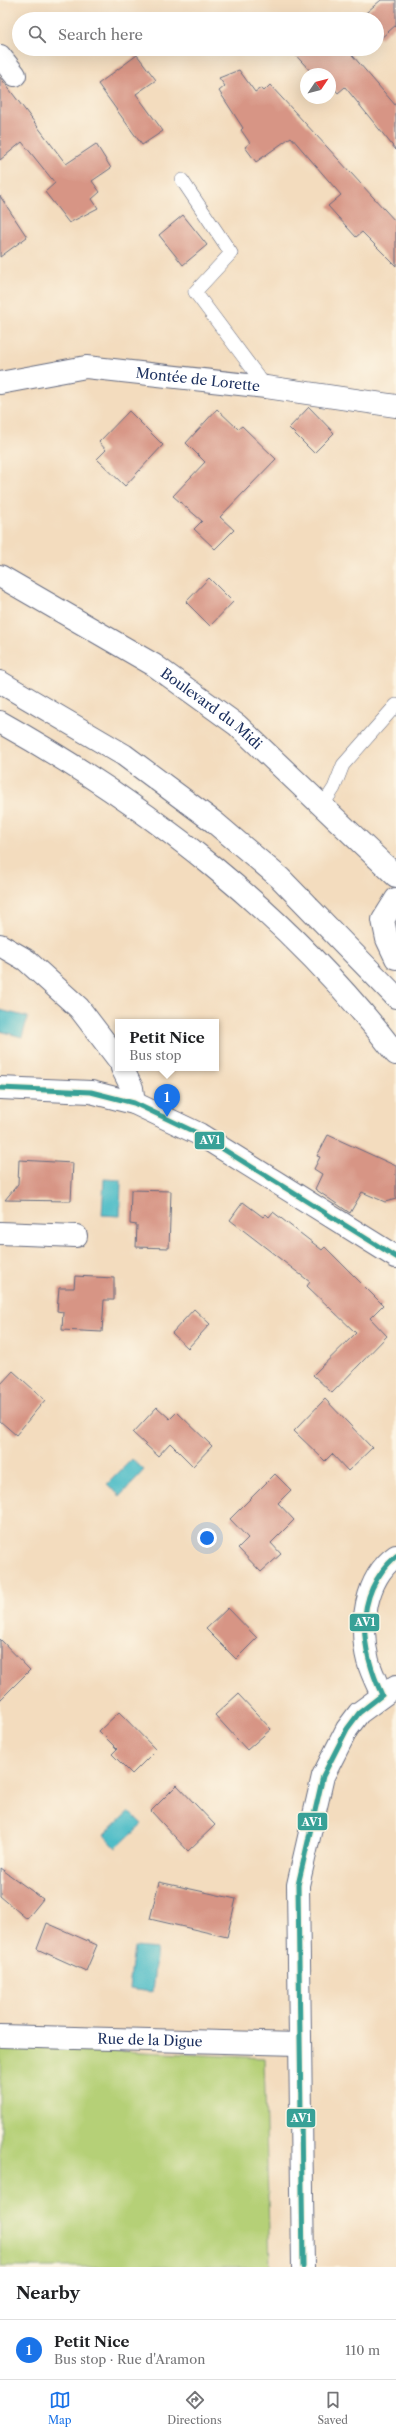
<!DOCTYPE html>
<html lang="en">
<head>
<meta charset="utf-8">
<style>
	:root { --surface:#fff; --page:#f6f6f6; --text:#202124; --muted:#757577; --line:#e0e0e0; --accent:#1a73e8 }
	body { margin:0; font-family:"Libre Caslon Text",serif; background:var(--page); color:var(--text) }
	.compass { position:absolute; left:300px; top:68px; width:36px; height:36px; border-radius:50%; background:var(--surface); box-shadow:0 4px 16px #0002; rotate:55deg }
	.you { position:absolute; left:207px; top:1538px; width:14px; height:14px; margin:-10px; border:3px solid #fff; border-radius:50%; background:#1a73e8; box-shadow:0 0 0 6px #1a73e833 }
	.badge { display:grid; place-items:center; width:26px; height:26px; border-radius:50%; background:var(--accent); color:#fff; font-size:13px; font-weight:700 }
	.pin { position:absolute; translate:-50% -33px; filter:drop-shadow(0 1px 2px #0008) }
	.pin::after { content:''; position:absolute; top:21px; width:14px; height:12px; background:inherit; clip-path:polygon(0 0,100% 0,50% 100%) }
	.popup { position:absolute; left:115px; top:1019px; width:104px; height:52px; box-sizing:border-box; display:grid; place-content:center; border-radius:0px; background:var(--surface); filter:drop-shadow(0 1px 3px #0005); font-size:13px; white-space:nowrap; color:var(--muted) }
	.popup b { font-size:15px; color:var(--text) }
	.popup::after { content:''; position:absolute; left:50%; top:100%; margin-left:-8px; border:8px solid transparent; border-top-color:var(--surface) }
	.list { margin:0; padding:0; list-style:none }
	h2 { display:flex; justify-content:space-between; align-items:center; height:52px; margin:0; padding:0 16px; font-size:17px }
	h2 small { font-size:13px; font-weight:400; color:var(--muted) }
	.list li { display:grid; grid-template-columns:26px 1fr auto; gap:12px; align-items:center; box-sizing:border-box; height:60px; padding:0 16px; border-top:1px solid var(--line) }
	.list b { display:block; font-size:15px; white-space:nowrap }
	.list p { margin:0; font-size:13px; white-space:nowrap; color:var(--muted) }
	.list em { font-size:13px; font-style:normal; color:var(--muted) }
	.icon { flex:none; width:22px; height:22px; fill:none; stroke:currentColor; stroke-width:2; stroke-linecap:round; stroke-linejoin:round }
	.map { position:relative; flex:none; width:396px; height:2267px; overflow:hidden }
	.search { position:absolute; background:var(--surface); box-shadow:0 4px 16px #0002; left:12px; right:12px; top:12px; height:44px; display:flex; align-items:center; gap:10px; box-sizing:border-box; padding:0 14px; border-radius:22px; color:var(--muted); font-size:15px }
	.sheet { height:112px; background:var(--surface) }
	nav { display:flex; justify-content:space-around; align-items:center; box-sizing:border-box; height:56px; border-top:1px solid var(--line); background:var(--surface); font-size:11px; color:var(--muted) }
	nav a { display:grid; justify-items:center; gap:2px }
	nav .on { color:var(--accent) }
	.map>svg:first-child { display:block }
	.green { fill:#b5d077; stroke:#68806a }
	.water { fill:#4fbdc7; stroke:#357692 }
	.building { fill:#d79585 }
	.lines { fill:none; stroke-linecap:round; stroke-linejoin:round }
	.service-casing { stroke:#676c80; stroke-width:14 }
	.minor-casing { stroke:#676c80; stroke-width:24 }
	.secondary-casing { stroke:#676c80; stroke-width:24 }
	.primary-casing { stroke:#676c80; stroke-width:24 }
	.service { stroke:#fff; stroke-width:13 }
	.minor { stroke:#fff; stroke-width:22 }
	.secondary { stroke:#fff; stroke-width:22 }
	.primary { stroke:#fff; stroke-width:22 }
	.bus-1-casing { stroke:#fcf5e5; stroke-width:8 }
	.bus-1 { stroke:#38a197; stroke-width:5 }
	.labels { text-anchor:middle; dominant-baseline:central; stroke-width:3; stroke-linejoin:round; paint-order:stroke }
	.street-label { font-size:14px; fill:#1b2f5e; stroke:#fcf5e5 }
	.line-badge { stroke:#fcf5e5; stroke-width:1.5 }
	.badge-label { font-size:11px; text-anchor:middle; font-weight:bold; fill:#fff }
</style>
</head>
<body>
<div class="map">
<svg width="396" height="2267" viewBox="0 0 396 2267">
	<rect width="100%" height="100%" fill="#fcf5e5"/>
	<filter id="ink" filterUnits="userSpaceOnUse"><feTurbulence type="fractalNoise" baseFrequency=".025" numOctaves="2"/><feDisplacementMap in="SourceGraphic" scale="8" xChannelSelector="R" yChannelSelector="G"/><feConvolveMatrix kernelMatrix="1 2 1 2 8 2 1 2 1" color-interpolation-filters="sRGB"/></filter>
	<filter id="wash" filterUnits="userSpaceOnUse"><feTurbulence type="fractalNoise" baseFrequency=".012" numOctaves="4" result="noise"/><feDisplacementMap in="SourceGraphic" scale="16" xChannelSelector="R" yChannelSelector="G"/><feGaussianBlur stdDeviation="0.9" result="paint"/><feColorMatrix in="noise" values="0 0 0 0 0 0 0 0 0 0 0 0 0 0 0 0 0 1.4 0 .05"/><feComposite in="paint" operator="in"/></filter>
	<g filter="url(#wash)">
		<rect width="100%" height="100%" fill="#f3dcbe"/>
		<path class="green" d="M 0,2045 L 264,2058 L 270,2267 L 0,2267 Z"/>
		<path class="water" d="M 0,1010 L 28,1017 L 22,1037 L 0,1031 Z
			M 104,1179 L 121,1180 L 120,1216 L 102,1215 Z
			M 132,1459 L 144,1470 L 120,1496 L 107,1484 Z
			M 129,1811 L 142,1824 L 116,1848 L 104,1835 Z
			M 134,1947 L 157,1949 L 152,1992 L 129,1989 Z"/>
		<g id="blocks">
			<path class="building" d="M 381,0 L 396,0 L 396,25 L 381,38 L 377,34 L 377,19 L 363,19 L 361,17 Z
				M 290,49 L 347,49 L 396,106 L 396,150 L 345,87 L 338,93 L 330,84 L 330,74 L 313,74 Z
				M 137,55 L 156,80 L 136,94 L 163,131 L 142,145 L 98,84 Z
				M 239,70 L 255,92 L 261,88 L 264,91 L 270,85 L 396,222 L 396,266 L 362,232 L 356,237 L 328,206 L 341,195 L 291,137 L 256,162 L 245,147 L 250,143 L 241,130 L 243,128 L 219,91 L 225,86 L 219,78 Z
				M 0,77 L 66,164 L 96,144 L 111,168 L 92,181 L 100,192 L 92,199 L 98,208 L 69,223 L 45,192 L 55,183 L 22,142 L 0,160 Z
				M 0,196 L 27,237 L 0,257 Z
				M 183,215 L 207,245 L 183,265 L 159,235 Z
				M 309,407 L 334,433 L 314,453 L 289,428 Z
				M 217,409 L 238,429 L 242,426 L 276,459 L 220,517 L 234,530 L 215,549 L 194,529 L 202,521 L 173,496 L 205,462 L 186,443 Z
				M 129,411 L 163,445 L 125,486 L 97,459 L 106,450 L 99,442 Z
				M 209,578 L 233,602 L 210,626 L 186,602 Z
				M 328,1135 L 396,1166 L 396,1199 L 385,1202 L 362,1192 L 350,1213 L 315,1189 L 322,1174 L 314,1169 L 320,1157 L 317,1156 Z
				M 19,1160 L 73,1163 L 71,1201 L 5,1200 L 18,1184 Z
				M 131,1190 L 171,1191 L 169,1248 L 136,1247 L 137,1225 L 130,1224 Z
				M 243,1202 L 263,1217 L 266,1214 L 269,1217 L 273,1212 L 322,1250 L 325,1247 L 383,1305 L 370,1318 L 387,1336 L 332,1393 L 313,1375 L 356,1333 L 307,1286 L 310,1282 L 230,1220 Z
				M 75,1276 L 114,1278 L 114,1300 L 104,1300 L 102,1332 L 62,1330 L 63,1312 L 57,1311 L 59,1288 L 74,1288 Z
				M 194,1309 L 210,1324 L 188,1348 L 172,1333 Z
				M 13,1371 L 45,1400 L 16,1435 L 0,1421 L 0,1385 Z
				M 325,1399 L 372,1448 L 348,1471 L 332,1454 L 325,1461 L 294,1431 Z
				M 157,1407 L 170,1419 L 177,1412 L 212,1446 L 193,1466 L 170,1443 L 158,1456 L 133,1433 Z
				M 275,1474 L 291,1490 L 278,1503 L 294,1520 L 271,1543 L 281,1554 L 261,1572 L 238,1548 L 248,1538 L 230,1519 Z
				M 228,1608 L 257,1638 L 236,1659 L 206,1629 Z
				M 0,1639 L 30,1670 L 0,1700 Z
				M 238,1694 L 271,1729 L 247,1750 L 215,1715 Z
				M 119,1712 L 156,1750 L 132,1774 L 112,1754 L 117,1749 L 99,1731 Z
				M 177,1785 L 215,1825 L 188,1851 L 151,1811 Z
				M 0,1868 L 43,1899 L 27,1919 L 0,1896 Z
				M 159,1882 L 236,1899 L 227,1937 L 150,1919 Z
				M 47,1923 L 97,1945 L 86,1971 L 37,1949 Z"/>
		</g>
	</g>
	<g filter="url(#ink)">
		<use href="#blocks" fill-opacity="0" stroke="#676c80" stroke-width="1"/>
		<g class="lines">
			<defs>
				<path id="service" d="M 182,180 L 231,253 L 195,292 L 266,387
					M 323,805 L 334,788 L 343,765 L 396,705"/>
				<g id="minor">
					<path d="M 0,56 L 15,75"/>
					<path id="s1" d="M 0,383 L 86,367 L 266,387 L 396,406"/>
					<path id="s2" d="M 0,576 L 154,665 L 237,725 L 396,876"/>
					<path d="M 0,945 L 26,960 L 79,1008 L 118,1059"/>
					<path d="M 122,1068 L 132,1088 L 134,1103"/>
					<path d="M 0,1088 L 91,1092 L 134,1103 L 199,1134 L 396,1257"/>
					<path d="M 0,1233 L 76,1236"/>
					<path d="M 382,1695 C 377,1684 371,1672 368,1661 C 359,1626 365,1578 396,1556"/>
					<path id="s3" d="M 0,2036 L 299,2044"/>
				</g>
				<path id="secondary" d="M 303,2267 L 298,1885 L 323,1776 L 347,1729 L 359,1713 L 396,1686"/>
				<path id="primary" d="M 0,682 L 124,755 L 214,822 L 280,878 L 396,997
					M 0,722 C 150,806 291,917 396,1054
					M 396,899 L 383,920 L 387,939 L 396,958"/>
			</defs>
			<use href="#service" class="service-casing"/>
			<use href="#minor" class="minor-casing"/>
			<use href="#secondary" class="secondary-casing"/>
			<use href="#primary" class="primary-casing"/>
			<use href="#service" class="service"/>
			<use href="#minor" class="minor"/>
			<use href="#secondary" class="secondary"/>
			<use href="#primary" class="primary"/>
			<defs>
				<path id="bus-1" d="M 0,1088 L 91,1092 L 134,1103 L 199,1134 L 396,1257
					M 382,1695 C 360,1647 353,1595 396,1556
					M 303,2267 L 298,1885 L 323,1776 L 347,1729 L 359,1713 L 382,1695"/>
			</defs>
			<use href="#bus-1" class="bus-1-casing"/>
			<use href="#bus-1" class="bus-1"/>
		</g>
	</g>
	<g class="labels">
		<g class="street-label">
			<text stroke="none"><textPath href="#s1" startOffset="200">Montée de Lorette</textPath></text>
			<text stroke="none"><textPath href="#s2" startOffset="250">Boulevard du Midi</textPath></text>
			<text stroke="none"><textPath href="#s3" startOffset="150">Rue de la Digue</textPath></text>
		</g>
	</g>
	<g class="line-badge">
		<rect x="194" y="1131" width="31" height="19" rx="4" fill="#38a197"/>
		<rect x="349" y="1613" width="31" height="19" rx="4" fill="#38a197"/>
		<rect x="297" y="1812" width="31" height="19" rx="4" fill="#38a197"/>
		<rect x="286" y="2108" width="30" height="20" rx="4" fill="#38a197"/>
	</g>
	<g class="badge-label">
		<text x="210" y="1144">AV1</text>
		<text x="365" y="1626">AV1</text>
		<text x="312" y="1826">AV1</text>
		<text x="301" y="2122">AV1</text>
	</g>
</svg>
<svg class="compass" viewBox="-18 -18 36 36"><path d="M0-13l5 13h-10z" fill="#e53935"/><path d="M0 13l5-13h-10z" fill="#757577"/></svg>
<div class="you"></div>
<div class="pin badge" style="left:167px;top:1117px">1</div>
<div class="popup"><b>Petit Nice</b>Bus stop</div>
<div class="search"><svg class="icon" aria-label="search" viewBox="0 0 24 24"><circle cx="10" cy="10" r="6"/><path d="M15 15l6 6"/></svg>Search here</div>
</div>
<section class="sheet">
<h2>Nearby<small></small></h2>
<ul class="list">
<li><span class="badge">1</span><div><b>Petit Nice</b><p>Bus stop · Rue d'Aramon</p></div><em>110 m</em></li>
</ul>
</section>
<nav>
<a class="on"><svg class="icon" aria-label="map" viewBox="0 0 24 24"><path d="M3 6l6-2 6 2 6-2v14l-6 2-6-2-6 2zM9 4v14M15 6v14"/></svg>Map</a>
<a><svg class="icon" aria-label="directions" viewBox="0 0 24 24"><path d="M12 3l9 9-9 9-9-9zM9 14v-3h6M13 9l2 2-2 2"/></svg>Directions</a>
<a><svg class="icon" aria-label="saved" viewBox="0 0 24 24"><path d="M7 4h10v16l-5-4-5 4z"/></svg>Saved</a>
</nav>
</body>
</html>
